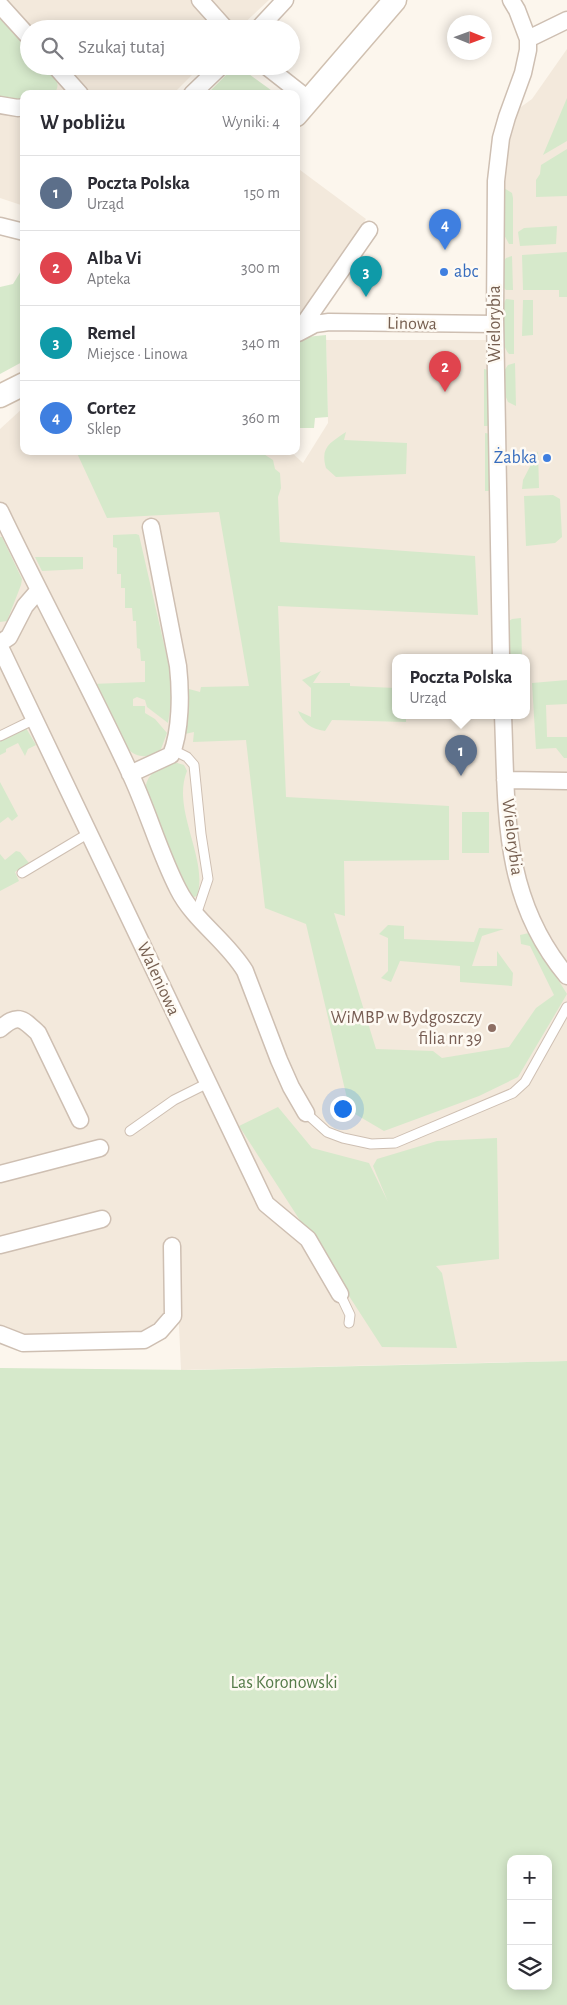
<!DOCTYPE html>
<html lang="pl">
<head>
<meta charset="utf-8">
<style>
	:root { --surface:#fff; --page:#f7f7f7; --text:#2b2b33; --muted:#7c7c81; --line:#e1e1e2; --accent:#2563eb }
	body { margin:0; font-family:"Alegreya Sans",sans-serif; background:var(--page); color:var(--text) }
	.controls { position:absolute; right:15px; bottom:15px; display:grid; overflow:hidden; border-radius:10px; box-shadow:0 2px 12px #0003 }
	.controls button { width:45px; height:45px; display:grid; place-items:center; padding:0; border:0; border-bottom:1px solid var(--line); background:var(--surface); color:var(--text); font:25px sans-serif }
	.compass { position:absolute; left:447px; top:15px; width:45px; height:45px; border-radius:50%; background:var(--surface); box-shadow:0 2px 12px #0003; rotate:91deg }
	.you { position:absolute; left:342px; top:1108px; width:18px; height:18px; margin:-12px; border:4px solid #fff; border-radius:50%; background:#1a73e8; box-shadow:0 0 0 8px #1a73e833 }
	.badge { display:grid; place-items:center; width:32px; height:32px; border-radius:50%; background:var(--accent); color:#fff; font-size:16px; font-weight:700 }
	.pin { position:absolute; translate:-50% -41px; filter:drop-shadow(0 1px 2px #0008) }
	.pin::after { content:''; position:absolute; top:26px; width:18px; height:15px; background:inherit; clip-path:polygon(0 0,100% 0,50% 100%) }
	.popup { position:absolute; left:392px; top:654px; width:138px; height:65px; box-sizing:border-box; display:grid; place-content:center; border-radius:10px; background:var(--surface); filter:drop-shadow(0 1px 4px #0005); font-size:16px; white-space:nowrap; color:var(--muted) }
	.popup b { font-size:19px; color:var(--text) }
	.popup::after { content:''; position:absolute; left:50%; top:100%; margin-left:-10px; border:10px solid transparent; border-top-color:var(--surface) }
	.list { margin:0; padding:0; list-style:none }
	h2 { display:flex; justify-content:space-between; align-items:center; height:65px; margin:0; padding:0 20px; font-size:21px }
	h2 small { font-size:16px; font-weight:400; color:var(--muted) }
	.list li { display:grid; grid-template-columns:32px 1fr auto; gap:15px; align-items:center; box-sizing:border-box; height:75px; padding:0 20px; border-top:1px solid var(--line) }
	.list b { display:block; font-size:19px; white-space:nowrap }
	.list p { margin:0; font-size:16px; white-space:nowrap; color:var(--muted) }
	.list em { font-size:16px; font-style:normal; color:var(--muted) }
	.icon { flex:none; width:28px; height:28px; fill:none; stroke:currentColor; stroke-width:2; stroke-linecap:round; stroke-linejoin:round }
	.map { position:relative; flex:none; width:567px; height:2005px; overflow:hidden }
	.search { position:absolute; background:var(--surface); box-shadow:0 2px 12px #0003; left:20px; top:20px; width:280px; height:55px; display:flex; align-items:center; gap:12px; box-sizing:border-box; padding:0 18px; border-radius:28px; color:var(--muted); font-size:19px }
	.panel { position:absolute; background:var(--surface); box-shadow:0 2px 12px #0003; left:20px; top:90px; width:280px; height:365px; border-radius:10px }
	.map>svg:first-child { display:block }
	.residential { fill:#f3e9dc; fill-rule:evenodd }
	.green { fill:#d6e9cb; fill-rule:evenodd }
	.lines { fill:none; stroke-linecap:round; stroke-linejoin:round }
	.lane-casing { stroke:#cebfb2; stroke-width:11 }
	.street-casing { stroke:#cebfb2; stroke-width:19 }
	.secondary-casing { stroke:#d0c0b0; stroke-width:25 }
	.lane { stroke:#fff; stroke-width:9 }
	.street { stroke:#fff; stroke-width:16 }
	.secondary { stroke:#fff; stroke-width:22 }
	.shop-dot { fill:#3f7fe0; stroke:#fefaf3; stroke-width:2 }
	.education-dot { fill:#8d6e63; stroke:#fefaf3; stroke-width:2 }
	.labels { text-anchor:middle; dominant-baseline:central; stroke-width:5; stroke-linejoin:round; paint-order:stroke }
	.shop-label { font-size:18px; fill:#366cbe; stroke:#fefaf3; text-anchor:start }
	.street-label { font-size:18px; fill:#765f50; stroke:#fefaf3 }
	.education-label { font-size:18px; fill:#785e54; stroke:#fefaf3; text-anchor:end }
	.park-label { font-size:18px; fill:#557b49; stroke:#fefaf3 }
</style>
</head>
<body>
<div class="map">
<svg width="567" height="2005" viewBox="0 0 567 2005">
	<rect width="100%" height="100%" fill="#fcf6ed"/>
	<path class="residential" d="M 0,0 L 269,0 L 238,29 L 29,29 L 29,66 L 201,66 L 173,94 L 24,94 L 24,206 L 0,198 Z
		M 567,49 L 567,1361 L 181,1370 L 175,1237 L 169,1237 L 170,1315 L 144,1340 L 0,1334 L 0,429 L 24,407 L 24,451 L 290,451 L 303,463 L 328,423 L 326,340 L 509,340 L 495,311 L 507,117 L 532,99 ZM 396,657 L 526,657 L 526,715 L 396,715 Z
		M 296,167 L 366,219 L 296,321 Z"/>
	<path class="green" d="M 0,18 L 29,49 L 29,66 L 44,66 C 53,75 63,82 54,94 L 24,94 L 24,103 L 0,100 Z
		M 235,66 L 238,66 L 275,93 L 207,94 Z
		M 567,98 L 567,141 L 543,155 Z
		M 567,149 L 567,196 L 536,197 L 536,180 L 540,174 L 541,165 Z
		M 504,188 L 512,193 L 513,198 L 513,244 L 509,244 L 502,231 Z
		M 557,226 L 556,244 L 520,246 L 518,232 L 524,228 Z
		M 567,252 L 567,297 L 559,297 L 559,290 L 523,290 L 522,255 Z
		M 512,256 L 513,290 L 506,290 L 502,286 L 502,264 L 506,258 Z
		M 24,266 L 24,361 L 0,374 L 0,287 L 13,284 Z
		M 506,299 L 514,300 L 514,354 L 509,354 C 500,345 499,310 506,299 Z
		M 523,300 L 533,300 L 533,335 L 522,336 Z
		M 326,335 L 328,417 L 315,418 L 314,428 L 296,428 L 296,342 L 306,337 Z
		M 515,363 L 516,406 L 508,402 L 505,395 L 504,371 L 508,365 Z
		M 484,369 L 489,370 L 493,421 L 489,426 L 484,426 Z
		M 346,432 L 344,440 L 407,443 L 406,474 L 336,477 L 326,468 C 320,447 330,443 346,432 Z
		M 485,433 L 491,434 L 491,491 L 485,491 Z
		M 76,451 L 259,451 L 273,460 L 275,469 L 280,473 L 281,488 L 278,497 L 280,542 L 475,556 L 478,615 L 278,606 L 286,797 L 449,806 L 449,860 L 344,861 L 345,916 L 334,913 L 376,1049 L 433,1051 L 442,1058 L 509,1047 L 536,1008 L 554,995 L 530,946 L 521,944 L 520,935 L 529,933 L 567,994 L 518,1077 L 479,1096 L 384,1131 L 350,1111 L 306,924 L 265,908 L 246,740 L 193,742 L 194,732 L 185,734 L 189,689 L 200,692 L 201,687 L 249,686 L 219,512 L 107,518 Z
		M 538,451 L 539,488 L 522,489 L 523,480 Z
		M 553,495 L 560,499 L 562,537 L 555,543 L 526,546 L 524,496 Z
		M 136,534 L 139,535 L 171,675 L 172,695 L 168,723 L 147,707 L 145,700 L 137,697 L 133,699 L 133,706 L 145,706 L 145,713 L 155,719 L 167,733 L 161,749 C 151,758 138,759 128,749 L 91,684 L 145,682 L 145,661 L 141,661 L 140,649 L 137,648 L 136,621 L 133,621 L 132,608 L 125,608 L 125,588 L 121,588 L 121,574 L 117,574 L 117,548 L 113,547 L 113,535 Z
		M 0,537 L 2,537 L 22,579 L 21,585 L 7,621 L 0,622 Z
		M 35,557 L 83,557 L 83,569 L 42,571 Z
		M 521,618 L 522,657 L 510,657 L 507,654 L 506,623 L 512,619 Z
		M 321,671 L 313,683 L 350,683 L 350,686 L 396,688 L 396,715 L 406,715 L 406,722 L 332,720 L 325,731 C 311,729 303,723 298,711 L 311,717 L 311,688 L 302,680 Z
		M 567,680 L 567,704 L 546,705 L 547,737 L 567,737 L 567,758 L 564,758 L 556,748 L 536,749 L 532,683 Z
		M 26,728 L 36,745 L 28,749 L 25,756 L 18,743 L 6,749 L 6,752 L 0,755 L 0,740 Z
		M 174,762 L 184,765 L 187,771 C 171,810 209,859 197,896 L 194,897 L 190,894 L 146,797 C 143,774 156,770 174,762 Z
		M 0,782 L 18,816 L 12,821 L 8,817 L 0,823 Z
		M 462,812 L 489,812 L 489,853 L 462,853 Z
		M 16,851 L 20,852 L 29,863 L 15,872 L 19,881 L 0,891 L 0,854 L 5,860 Z
		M 388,925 L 404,926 L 404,939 L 474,942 L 479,928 L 504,929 L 482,936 L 472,966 L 497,966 L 497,951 L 513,973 L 512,986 L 460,982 L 460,966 L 400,961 L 391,982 L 381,978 L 388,971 L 388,938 L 379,934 Z
		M 278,1107 L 312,1148 L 369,1163 L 388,1202 L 373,1166 L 377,1159 L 437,1141 L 497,1138 L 499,1259 L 436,1266 L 442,1273 L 457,1348 L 382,1347 L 239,1126 Z
		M 567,1361 L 567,2005 L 0,2005 L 0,1368 L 194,1370 ZM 511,1859 L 548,1859 L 548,1986 L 511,1986 Z"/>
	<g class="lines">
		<defs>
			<path id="lane" d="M 0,736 L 35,719
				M 173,750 L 187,757 L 194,765 L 201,834 L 208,879 L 196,915
				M 22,873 L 89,833
				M 306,1113 L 327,1132 L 343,1138 L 371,1144 L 395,1143 L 513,1093 L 525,1082 L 567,1007
				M 130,1131 L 174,1100 L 208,1083
				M 340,1294 L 350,1315 L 349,1323"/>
			<path id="street" d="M 200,0 L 226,29
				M 0,5 L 29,37
				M 258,29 L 285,0
				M 528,39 L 567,20
				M 55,66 L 80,94
				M 266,66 L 308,99
				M 192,94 L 221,66
				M 0,105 L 18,108 L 24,107
				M 0,226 L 24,232
				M 299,331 L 369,230
				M 298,333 L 315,324 L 329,322 L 495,324
				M 0,511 C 42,599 89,685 130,773 C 148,811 159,852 178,889 C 194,921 226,940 245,971 L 279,1060 L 291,1087 L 306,1113
				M 0,643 L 9,637 L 25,606 L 38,591
				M 0,647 L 266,1204 L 308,1239 L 340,1294
				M 501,657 L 495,317 L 496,181 L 501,138 L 507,117 L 523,73 L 528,50 L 528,39 L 517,10 L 511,0
				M 503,715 C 507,810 501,897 567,976
				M 130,774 L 171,755 C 181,731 181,693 178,666 L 151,527
				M 505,780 L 567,781
				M 0,1029 C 18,1013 22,1018 38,1033 L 80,1120
				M 0,1174 L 100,1148
				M 0,1245 L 102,1219
				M 0,1334 L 23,1343 L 144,1340 L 160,1331 L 173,1316 L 172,1246"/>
			<path id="secondary" d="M 296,115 L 395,0
				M 0,396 L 24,384"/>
		</defs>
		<use href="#lane" class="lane-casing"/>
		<use href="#street" class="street-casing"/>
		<use href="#secondary" class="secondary-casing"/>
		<use href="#lane" class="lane"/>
		<use href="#street" class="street"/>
		<use href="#secondary" class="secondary"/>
	</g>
	<g class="shop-dot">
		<circle cx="444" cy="272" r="5"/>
		<circle cx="547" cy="458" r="5"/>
	</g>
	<circle class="education-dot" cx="492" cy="1028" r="5"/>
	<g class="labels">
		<g class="shop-label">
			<text x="454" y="272">abc</text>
			<text x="537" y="458" text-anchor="end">Żabka</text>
		</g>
		<g class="street-label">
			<text transform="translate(412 324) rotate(1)">Linowa</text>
			<text transform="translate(495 324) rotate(-90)">Wielorybia</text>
			<text transform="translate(512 837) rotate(83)">Wielorybia</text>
			<text transform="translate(158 979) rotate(65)">Waleniowa</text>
		</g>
		<g class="education-label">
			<text x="482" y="1018">WiMBP w Bydgoszczy<tspan x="482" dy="21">filia nr 39</tspan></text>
		</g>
		<g class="park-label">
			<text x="284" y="1683">Las Koronowski</text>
		</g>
	</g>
</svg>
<div class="controls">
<button>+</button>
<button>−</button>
<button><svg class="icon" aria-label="layers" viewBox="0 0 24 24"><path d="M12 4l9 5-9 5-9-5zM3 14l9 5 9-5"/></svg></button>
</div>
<svg class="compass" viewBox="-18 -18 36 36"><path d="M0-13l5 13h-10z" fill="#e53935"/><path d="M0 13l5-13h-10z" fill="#7c7c81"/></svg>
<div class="you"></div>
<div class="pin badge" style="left:461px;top:776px;background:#5c6f8a">1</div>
<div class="popup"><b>Poczta Polska</b>Urząd</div>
<div class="pin badge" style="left:445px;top:392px;background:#e0444e">2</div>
<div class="pin badge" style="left:366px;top:297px;background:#0f9aa8">3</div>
<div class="pin badge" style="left:445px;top:250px;background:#3f7fe0">4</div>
<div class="search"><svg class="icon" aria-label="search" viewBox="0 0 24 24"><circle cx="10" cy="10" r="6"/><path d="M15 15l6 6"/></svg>Szukaj tutaj</div>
<section class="panel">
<h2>W pobliżu<small>Wyniki: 4</small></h2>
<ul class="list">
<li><span class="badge" style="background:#5c6f8a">1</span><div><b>Poczta Polska</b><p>Urząd</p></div><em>150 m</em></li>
<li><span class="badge" style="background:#e0444e">2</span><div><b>Alba Vi</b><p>Apteka</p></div><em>300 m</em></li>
<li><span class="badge" style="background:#0f9aa8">3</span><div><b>Remel</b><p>Miejsce · Linowa</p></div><em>340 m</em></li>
<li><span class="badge" style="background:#3f7fe0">4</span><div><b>Cortez</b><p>Sklep</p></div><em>360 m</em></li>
</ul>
</section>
</div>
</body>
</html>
